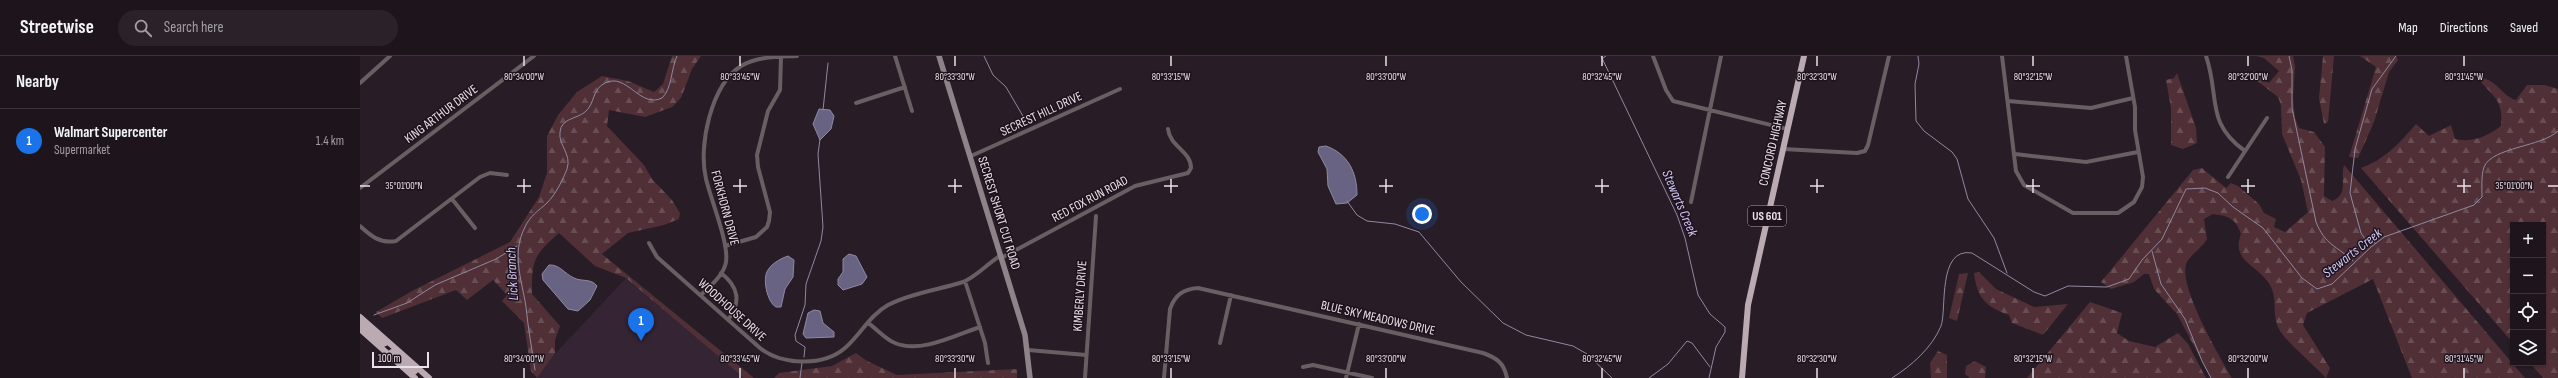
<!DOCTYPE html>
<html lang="en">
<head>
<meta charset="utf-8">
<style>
	:root { --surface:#1e151c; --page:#2b2229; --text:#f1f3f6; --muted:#a19fa3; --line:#3c343b; --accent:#1a73e8 }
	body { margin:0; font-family:"Sofia Sans Condensed",sans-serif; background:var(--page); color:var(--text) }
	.controls { position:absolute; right:12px; bottom:12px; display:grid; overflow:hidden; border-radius:0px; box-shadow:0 1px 3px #0004 }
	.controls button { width:36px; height:36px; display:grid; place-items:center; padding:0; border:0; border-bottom:1px solid var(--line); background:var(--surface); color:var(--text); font:20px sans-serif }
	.scale { position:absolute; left:12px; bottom:10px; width:57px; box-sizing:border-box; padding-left:4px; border:2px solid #e9e1e8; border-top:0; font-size:11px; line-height:14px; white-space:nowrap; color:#e9e1e8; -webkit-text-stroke:3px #1e131d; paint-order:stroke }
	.you { position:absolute; left:1062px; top:158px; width:14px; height:14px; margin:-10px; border:3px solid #fff; border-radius:50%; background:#1a73e8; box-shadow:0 0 0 6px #1a73e833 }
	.badge { display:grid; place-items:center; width:26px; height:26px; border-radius:50%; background:var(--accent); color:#fff; font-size:13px; font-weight:700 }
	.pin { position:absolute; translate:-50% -33px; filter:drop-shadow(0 1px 2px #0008) }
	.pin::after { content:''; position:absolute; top:21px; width:14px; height:12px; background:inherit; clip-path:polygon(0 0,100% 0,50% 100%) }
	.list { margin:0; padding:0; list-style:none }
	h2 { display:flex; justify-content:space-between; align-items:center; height:52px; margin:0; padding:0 16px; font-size:17px }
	h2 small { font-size:13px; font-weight:400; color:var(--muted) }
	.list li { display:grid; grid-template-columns:26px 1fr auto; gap:12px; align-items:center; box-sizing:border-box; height:64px; padding:0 16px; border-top:1px solid var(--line) }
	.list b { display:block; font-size:15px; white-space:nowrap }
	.list p { margin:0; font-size:13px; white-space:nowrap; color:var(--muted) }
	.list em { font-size:13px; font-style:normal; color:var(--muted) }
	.icon { flex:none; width:22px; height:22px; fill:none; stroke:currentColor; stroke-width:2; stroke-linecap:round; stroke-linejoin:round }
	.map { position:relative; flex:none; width:2198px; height:322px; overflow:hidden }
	header { display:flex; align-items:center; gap:24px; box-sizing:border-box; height:56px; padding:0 20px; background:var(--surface); border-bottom:1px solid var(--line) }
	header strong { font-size:19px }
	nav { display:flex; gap:22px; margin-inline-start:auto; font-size:14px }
	.search { width:280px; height:36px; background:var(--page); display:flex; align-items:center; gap:10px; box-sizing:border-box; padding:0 14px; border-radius:22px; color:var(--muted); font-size:15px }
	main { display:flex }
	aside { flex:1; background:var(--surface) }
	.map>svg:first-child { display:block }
	.built { fill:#352433 }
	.forest { fill:url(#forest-firs) }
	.water { fill:#696383; stroke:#8f89a1 }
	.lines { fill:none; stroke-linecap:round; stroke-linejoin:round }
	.stream { stroke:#8f89a1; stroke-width:1 }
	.minor { stroke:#675f62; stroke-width:4 }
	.secondary { stroke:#8f8288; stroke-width:5.5 }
	.trunk { stroke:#bcaab2; stroke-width:6 }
	.ticks { fill:none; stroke:#e9e1e8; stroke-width:1.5 }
	.labels { text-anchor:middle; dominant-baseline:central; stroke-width:3; stroke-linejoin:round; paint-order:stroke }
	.shield { fill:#1e131d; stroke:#aca3ab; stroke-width:1 }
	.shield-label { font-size:12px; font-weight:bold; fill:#e9e1e8 }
	.street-label { font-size:13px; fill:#e9e1e8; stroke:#1e131d }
	.water-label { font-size:14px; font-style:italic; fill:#d1c7f6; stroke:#1e131d }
	.ticks-label { font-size:10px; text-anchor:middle; fill:#e9e1e8; stroke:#1e131d; stroke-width:3; stroke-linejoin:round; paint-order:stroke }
</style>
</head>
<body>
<header>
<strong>Streetwise</strong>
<div class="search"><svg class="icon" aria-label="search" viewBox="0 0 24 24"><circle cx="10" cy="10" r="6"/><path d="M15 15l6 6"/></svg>Search here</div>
<nav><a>Map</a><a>Directions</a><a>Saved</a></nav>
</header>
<main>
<aside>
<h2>Nearby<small></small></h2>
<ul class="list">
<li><span class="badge">1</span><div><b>Walmart Supercenter</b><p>Supermarket</p></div><em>1.4 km</em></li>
</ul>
</aside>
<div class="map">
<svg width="2198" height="322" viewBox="0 0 2198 322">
	<defs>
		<pattern id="forest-firs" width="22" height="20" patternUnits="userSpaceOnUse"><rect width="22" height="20" fill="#503036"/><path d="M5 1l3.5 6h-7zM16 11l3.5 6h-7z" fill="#694e53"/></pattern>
	</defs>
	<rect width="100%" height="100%" fill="#281c26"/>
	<path class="built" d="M 266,222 L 384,322 L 177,322 L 192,301 Z"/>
	<path class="forest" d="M 312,0 L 341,0 L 332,13 L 321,42 L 312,51 L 285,61 L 249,54 L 247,70 L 284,109 L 292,123 L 312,144 L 320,157 L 319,163 L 304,169 L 268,177 L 242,198 L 394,322 L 384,322 L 266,222 L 235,210 L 199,177 C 173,200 172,204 172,238 L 200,270 L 195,284 L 195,297 L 177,322 L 171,315 L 164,267 L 142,245 L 147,239 L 133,224 L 107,244 L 96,234 L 22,262 L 16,256 L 52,235 L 150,186 L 179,141 L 187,117 L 187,80 L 198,59 L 217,36 L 242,20 L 268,25 L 294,36 L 303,28 Z
		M 1896,0 L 1933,0 L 1935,10 L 1933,42 L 1935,62 L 1939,72 L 1954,76 L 1965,91 L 1964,140 L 1972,145 C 1989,138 1980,124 1984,109 L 2165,322 L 2052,322 L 2013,223 L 1947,257 L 1943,269 L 1970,312 L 1966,322 C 1955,310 1924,284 1919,273 C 1911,258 1919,241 1908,226 C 1895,208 1871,204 1881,178 C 1876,163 1869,160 1853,158 L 1844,163 L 1847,183 C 1842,192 1832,197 1827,206 C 1816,227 1860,301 1872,322 L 1851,322 L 1817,258 L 1794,233 L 1789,218 L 1784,218 L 1774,226 L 1751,233 L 1741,226 L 1833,114 L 1842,112 L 1866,132 L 1871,127 L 1878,130 L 1899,148 L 1904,157 L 1916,163 L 1914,171 L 1925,176 L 1948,156 L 1941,124 L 1922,78 L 1921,49 L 1918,41 L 1891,20 L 1894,15 L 1909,27 L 1919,15 L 1904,2 Z
		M 1963,0 L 1974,0 L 1968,66 L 1964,68 L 1959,42 Z
		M 2000,0 L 2036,0 L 2038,4 L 2029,16 L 2014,66 L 1998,102 L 1989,101 L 2016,11 Z
		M 1817,17 L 1836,72 L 1837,87 L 1823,93 L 1811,89 L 1811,52 L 1806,24 L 1814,22 Z
		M 2122,22 C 2138,25 2142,40 2156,44 L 2167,29 L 2185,29 L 2198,33 L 2198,322 L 2183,322 L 2170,307 L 2183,307 L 2183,169 L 2153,169 L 2153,287 L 2001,112 C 2024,104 2040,87 2056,68 L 2069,80 L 2091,69 L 2095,83 C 2113,87 2128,80 2141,70 C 2143,45 2136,43 2121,26 Z
		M 1619,216 L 1636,233 L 1674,251 L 1708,248 L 1683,279 L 1652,267 L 1649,259 C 1626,251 1617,242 1614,217 Z
		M 1608,217 L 1597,265 L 1589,262 L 1599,218 Z
		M 1730,246 L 1762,257 L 1757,277 L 1769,285 L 1795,291 L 1818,277 L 1828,288 L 1846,322 L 1667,322 Z
		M 1578,295 L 1587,299 L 1587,322 L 1571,322 L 1570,307 Z
		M 496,297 L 507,305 L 537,319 L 657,313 L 657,322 L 414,322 L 419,317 L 472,310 Z
		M 1615,305 L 1626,311 L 1625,322 L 1610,322 L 1605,318 L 1606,310 Z"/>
	<path class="water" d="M 459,53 L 470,54 L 474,60 L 471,73 L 460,84 L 453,68 Z
		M 966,90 C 988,98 997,116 997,139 L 987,147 L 976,148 L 968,130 L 967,113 L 958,96 L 959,91 Z
		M 489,198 L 496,200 L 507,221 L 502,228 L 483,234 L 478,229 L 478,223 L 483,216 L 483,203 Z
		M 428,200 L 434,204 L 433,221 L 425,233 L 421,251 L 416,251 C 407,246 402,222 408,214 C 412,207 422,202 428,200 Z
		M 189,209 C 199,208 205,218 214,222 C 222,226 231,222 237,230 L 230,244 L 218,255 L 208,253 L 183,224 L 182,218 Z
		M 454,254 L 460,255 L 463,267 L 474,276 L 474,281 L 446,282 L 443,278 L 448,257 Z"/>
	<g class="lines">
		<path class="stream" d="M 624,0 L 633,19 L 646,31 L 667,67
			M 1241,0 L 1317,159 L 1325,182 L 1338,239 L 1350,258 L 1365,271 L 1365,276 L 1356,291 L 1349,322
			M 1558,0 L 1559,8 L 1555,28 L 1556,65 L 1564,75 L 1592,96 L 1597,103 L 1608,143 L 1634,182 L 1647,217
			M 1929,0 L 1932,14 L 1932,52 L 1956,166 C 1965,189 1977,190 1993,205
			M 1243,2 L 1246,0
			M 463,54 L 468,7
			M 987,145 L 997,159 L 1007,165 L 1035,168 L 1059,176 L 1101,226 L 1143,267 L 1166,279 L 1213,290 L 1227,298 L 1252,322
			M 2015,187 L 2005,183 L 2001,177 L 1990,137 L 1995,93 L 2012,33 L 2036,0
			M 1792,195 L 1801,228 L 1825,263 L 1842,305 L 1851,322
			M 14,259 L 47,247 L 75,229 L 136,203 L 157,190
			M 444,301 L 445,291 L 436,285 L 435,279 L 445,249 L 446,228 L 461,185 L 463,171 L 458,98 L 460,83
			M 175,314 C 172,293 168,272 166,251 C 162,224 151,198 165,171 C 170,160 178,155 187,147 C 195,139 203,124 207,113 C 212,98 198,89 200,76 C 201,62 217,63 225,56 C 235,48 232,33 245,27 C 267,16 280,53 302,42 C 312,33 311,13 317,0
			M 440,322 L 442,307
			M 1289,322 L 1308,308 L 1327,285 L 1332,287 L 1350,311
			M 1532,322 C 1551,310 1572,292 1581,270 C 1587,254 1577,191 1612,197 L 1674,236 L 1685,240 L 1708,230 L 1747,231 L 1769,223 L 1782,204 L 1802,183 L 1826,133 L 1845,132 L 1858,137 L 1873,151 L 1903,172 L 1942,222 L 1957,233 L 1972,228 L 2011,191 L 2024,181 L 2114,149 L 2122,141 C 2122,132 2121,120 2124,111 C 2132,91 2182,91 2198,75"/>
		<path class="minor" d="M 535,0 L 552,55
			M 1293,0 L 1306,34 L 1313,45 L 1427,73
			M 1642,0 L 1656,115 L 1664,129 L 1713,157 L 1758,157 L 1774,146 L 1782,131 L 1783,121 L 1775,74 L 1775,51 L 1766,0
			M 1846,0 C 1860,40 1845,67 1885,95
			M 0,27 L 30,0
			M 1648,45 L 1731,52 L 1773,42
			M 496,47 L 545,31
			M 1423,93 L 1497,97 L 1505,95 L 1508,89 L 1529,0
			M 1655,98 L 1726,106 L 1778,96
			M 611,100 L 760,33
			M 1868,121 L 1907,62
			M 0,132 L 174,0
			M 92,143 L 115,172
			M 1331,146 L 1361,0
			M 0,170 C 11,180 20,188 36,185 L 120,121 L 130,117 L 147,119
			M 289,187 L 297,201 L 400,292 C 421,309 463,311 485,292 C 500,279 510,259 528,249 C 551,237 578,234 603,226 C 616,221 628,207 640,200
			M 365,190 L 396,181 L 407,171 L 409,165 L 410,156 L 398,111 L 397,99 L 408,55 L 420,34 L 421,1
			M 641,202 L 775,130 L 828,117 L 831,112 C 831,95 810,91 808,73
			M 361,217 C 378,230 382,246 368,264
			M 605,225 L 625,287 L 628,307
			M 341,239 C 350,230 364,219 366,206 C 369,187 351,144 346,123 C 338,90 351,29 381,10 C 398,0 418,1 437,0
			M 508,267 C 517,273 525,283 535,287 C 560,298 596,279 620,271
			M 860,287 L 871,239
			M 668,294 L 726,299
			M 943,311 L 953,309 L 1012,322
			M 725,322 L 736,160
			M 804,322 L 810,253 C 815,239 823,233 838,232 L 1123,297 C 1137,302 1144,307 1147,322
			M 986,322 L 999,268"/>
		<path class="secondary" d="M 579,0 L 665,279 L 670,322"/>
		<path class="trunk" d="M 0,261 L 69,322
			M 0,268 L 23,288 L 28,286
			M 0,273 L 55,322
			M 28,299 L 32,296 L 55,315
			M 1382,322 L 1388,249 L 1444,0"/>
	</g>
	<path class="ticks" d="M 164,0 L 164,10M 380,0 L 380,10M 595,0 L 595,10M 811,0 L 811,10M 1026,0 L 1026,10M 1242,0 L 1242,10M 1457,0 L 1457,10M 1673,0 L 1673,10M 1888,0 L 1888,10M 2104,0 L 2104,10M 164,123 L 164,137M 380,123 L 380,137M 595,123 L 595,137M 811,123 L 811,137M 1026,123 L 1026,137M 1242,123 L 1242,137M 1457,123 L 1457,137M 1673,123 L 1673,137M 1888,123 L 1888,137M 2104,123 L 2104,137M 0,130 L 10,130M 157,130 L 171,130M 373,130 L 387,130M 588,130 L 602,130M 804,130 L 818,130M 1019,130 L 1033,130M 1235,130 L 1249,130M 1450,130 L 1464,130M 1666,130 L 1680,130M 1881,130 L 1895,130M 2097,130 L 2111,130M 2188,130 L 2198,130M 164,312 L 164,322M 380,312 L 380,322M 595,312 L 595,322M 811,312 L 811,322M 1026,312 L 1026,322M 1242,312 L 1242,322M 1457,312 L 1457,322M 1673,312 L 1673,322M 1888,312 L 1888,322M 2104,312 L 2104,322"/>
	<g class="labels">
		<rect class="shield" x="1388" y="150" width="38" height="20" rx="3"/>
		<g class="shield-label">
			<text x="1407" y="160">US 601</text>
		</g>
		<g class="street-label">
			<text transform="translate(81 58) rotate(-37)">KING ARTHUR DRIVE</text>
			<text transform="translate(681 58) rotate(-25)">SECREST HILL DRIVE</text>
			<text transform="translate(1413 87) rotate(-77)">CONCORD HIGHWAY</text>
			<text transform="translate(730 143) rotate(-28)">RED FOX RUN ROAD</text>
			<text transform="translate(365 152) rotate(75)">FORKHORN DRIVE</text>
			<text transform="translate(639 157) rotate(73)">SECREST SHORT CUT ROAD</text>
			<text transform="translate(720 240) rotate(-86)">KIMBERLY DRIVE</text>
			<text transform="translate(372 254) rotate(42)">WOODHOUSE DRIVE</text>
			<text transform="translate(1018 262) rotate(13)">BLUE SKY MEADOWS DRIVE</text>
		</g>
		<g class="water-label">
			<text transform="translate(1320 147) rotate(67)">Stewarts Creek</text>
			<text transform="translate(1992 197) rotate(-38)">Stewarts Creek</text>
			<text transform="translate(152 218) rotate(-93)">Lick Branch</text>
		</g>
	</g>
	<g class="ticks-label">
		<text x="164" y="24">80°34'00"W</text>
		<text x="380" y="24">80°33'45"W</text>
		<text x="595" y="24">80°33'30"W</text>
		<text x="811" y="24">80°33'15"W</text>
		<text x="1026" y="24">80°33'00"W</text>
		<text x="1242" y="24">80°32'45"W</text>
		<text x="1457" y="24">80°32'30"W</text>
		<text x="1673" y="24">80°32'15"W</text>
		<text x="1888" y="24">80°32'00"W</text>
		<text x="2104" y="24">80°31'45"W</text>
		<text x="44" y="133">35°01'00"N</text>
		<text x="2154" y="133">35°01'00"N</text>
		<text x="164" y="306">80°34'00"W</text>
		<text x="380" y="306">80°33'45"W</text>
		<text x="595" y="306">80°33'30"W</text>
		<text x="811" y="306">80°33'15"W</text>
		<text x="1026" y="306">80°33'00"W</text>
		<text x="1242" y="306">80°32'45"W</text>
		<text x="1457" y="306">80°32'30"W</text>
		<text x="1673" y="306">80°32'15"W</text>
		<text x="1888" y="306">80°32'00"W</text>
		<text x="2104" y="306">80°31'45"W</text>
	</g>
</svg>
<div class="controls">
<button>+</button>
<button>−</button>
<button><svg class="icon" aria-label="locate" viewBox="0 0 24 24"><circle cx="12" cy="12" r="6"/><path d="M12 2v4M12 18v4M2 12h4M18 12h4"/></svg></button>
<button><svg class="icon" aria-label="layers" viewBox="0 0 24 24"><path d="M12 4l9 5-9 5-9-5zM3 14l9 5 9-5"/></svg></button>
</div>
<div class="scale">100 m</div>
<div class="you"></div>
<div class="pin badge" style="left:281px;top:285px">1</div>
</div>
</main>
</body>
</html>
